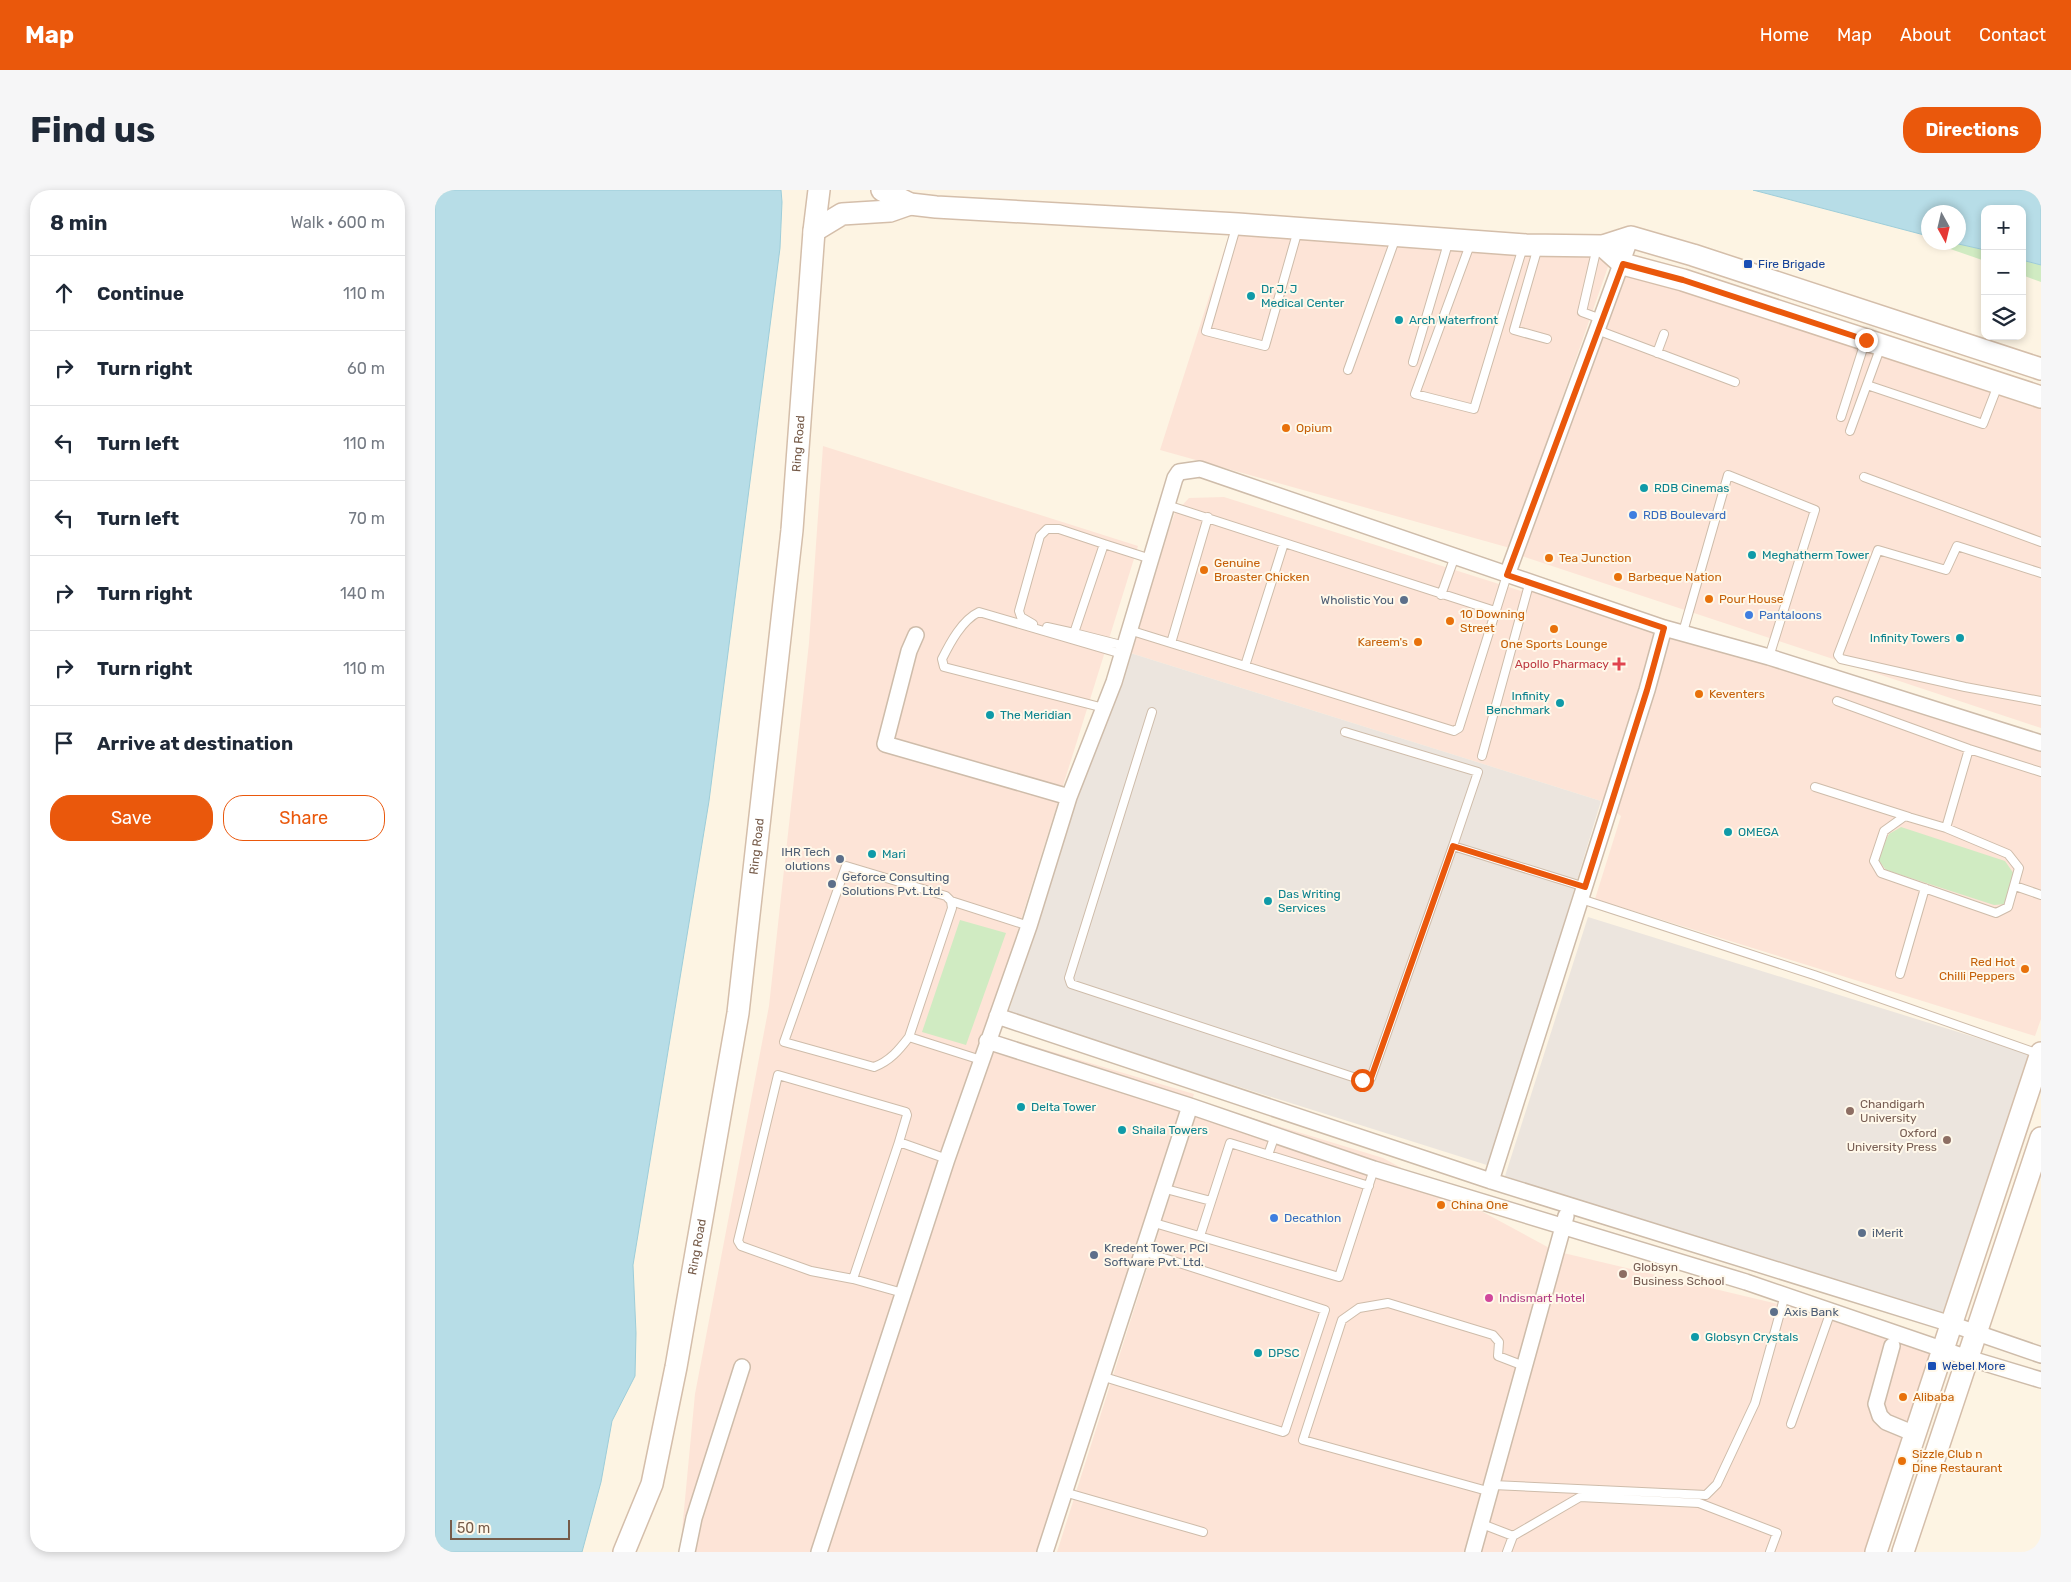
<!DOCTYPE html>
<html lang="en">
<head>
<meta charset="utf-8">
<style>
	:root { --surface:#fff; --page:#f6f6f7; --text:#1f2937; --muted:#747a83; --line:#e0e1e3; --accent:#ea580c }
	body { margin:0; font-family:Rubik,sans-serif; background:var(--page); color:var(--text) }
	.controls { position:absolute; right:15px; top:15px; display:grid; overflow:hidden; border-radius:10px; box-shadow:0 2px 8px #0003 }
	.controls button { width:45px; height:45px; display:grid; place-items:center; padding:0; border:0; border-bottom:1px solid var(--line); background:var(--surface); color:var(--text); font:25px sans-serif }
	.compass { position:absolute; left:1486px; top:15px; width:45px; height:45px; border-radius:50%; background:var(--surface); box-shadow:0 2px 8px #0003; rotate:172deg }
	.scale { position:absolute; left:15px; bottom:12px; width:120px; box-sizing:border-box; padding-left:5px; border:2px solid #765b49; border-top:0; font-size:14px; line-height:18px; white-space:nowrap; color:#765b49; -webkit-text-stroke:4px #fff8ea; paint-order:stroke }
	.stop { position:absolute; width:15px; height:15px; margin:-11px; border:4px solid #ea580c; border-radius:50%; background:#fff }
	.stop.end { background:#ea580c; border-color:#fff; box-shadow:0 1px 5px #0008 }
	.list { margin:0; padding:0; list-style:none }
	h2 { display:flex; justify-content:space-between; align-items:center; height:65px; margin:0; padding:0 20px; font-size:21px }
	h2 small { font-size:16px; font-weight:400; color:var(--muted) }
	.list li { display:grid; grid-template-columns:32px 1fr auto; gap:15px; align-items:center; box-sizing:border-box; height:75px; padding:0 20px; border-top:1px solid var(--line) }
	.list b { display:block; font-size:19px; white-space:nowrap }
	.list em { font-size:16px; font-style:normal; color:var(--muted) }
	.actions { display:flex; gap:10px; padding:15px 20px }
	.actions a { flex:1; padding:11px 0; border:1px solid var(--accent); border-radius:20px; text-align:center; font-size:18px; color:var(--accent) }
	.actions .main { background:var(--accent); color:#fff }
	.icon { flex:none; width:28px; height:28px; fill:none; stroke:currentColor; stroke-width:2; stroke-linecap:round; stroke-linejoin:round }
	.map { position:relative; flex:none; width:1606px; height:1362px; overflow:hidden; border-radius:20px }
	header { display:flex; align-items:center; gap:30px; box-sizing:border-box; height:70px; padding:0 25px; background:var(--accent); color:#fff }
	header strong { font-size:24px }
	nav { display:flex; gap:28px; margin-inline-start:auto; font-size:18px }
	.intro { display:flex; align-items:center; justify-content:space-between; box-sizing:border-box; height:120px; padding:0 30px }
	h1 { margin:0; font-size:35px }
	.button { padding:12px 22px; border-radius:20px; background:var(--accent); color:#fff; font-size:18px; font-weight:700 }
	main { display:flex; gap:30px; padding:0 30px }
	aside { flex:1; background:var(--surface); border-radius:20px; box-shadow:0 2px 8px #0003 }
	.map>svg:first-child { display:block }
	.commercial { fill:#fde4d7 }
	.industrial { fill:#ece5de }
	.green { fill:#d0ebc2 }
	.water { fill:#b7dde7; stroke:#9dcdd9 }
	.lines { fill:none; stroke-linecap:round; stroke-linejoin:round }
	.lane-casing { stroke:#cebcaa; stroke-width:10 }
	.street-casing { stroke:#cebcaa; stroke-width:18 }
	.secondary-casing { stroke:#d4beaa; stroke-width:24 }
	.lane { stroke:#fff; stroke-width:8 }
	.street { stroke:#fff; stroke-width:15 }
	.secondary { stroke:#fff; stroke-width:21 }
	.route { stroke:#ea580c; stroke-width:6 }
	.transit-dot { fill:#1a4fb4; stroke:#fff8ea; stroke-width:2 }
	.culture-dot { fill:#0f9aa8; stroke:#fff8ea; stroke-width:2 }
	.food-dot { fill:#e8710a; stroke:#fff8ea; stroke-width:2 }
	.shop-dot { fill:#3f7fe0; stroke:#fff8ea; stroke-width:2 }
	.service-dot { fill:#5c6f8a; stroke:#fff8ea; stroke-width:2 }
	.health-dot { fill:#e0444e; stroke:#fff8ea; stroke-width:2 }
	.education-dot { fill:#8d6e63; stroke:#fff8ea; stroke-width:2 }
	.hotel-dot { fill:#d1479c; stroke:#fff8ea; stroke-width:2 }
	.labels { text-anchor:middle; dominant-baseline:central; stroke-width:4; stroke-linejoin:round; paint-order:stroke }
	.transit-label { font-size:12px; fill:#164399; stroke:#fff8ea; text-anchor:start }
	.culture-label { font-size:12px; fill:#0d838f; stroke:#fff8ea; text-anchor:start }
	.food-label { font-size:12px; fill:#c56008; stroke:#fff8ea; text-anchor:start }
	.street-label { font-size:12px; fill:#765b49; stroke:#fff8ea }
	.shop-label { font-size:12px; fill:#366cbe; stroke:#fff8ea; text-anchor:start }
	.service-label { font-size:12px; fill:#4e5e75; stroke:#fff8ea; text-anchor:start }
	.health-label { font-size:12px; fill:#be3a42; stroke:#fff8ea; text-anchor:end }
	.education-label { font-size:12px; fill:#785e54; stroke:#fff8ea; text-anchor:start }
	.hotel-label { font-size:12px; fill:#b23c85; stroke:#fff8ea; text-anchor:start }
</style>
</head>
<body>
<header>
<strong>Map</strong>
<nav><a>Home</a><a>Map</a><a>About</a><a>Contact</a></nav>
</header>
<div class="intro"><h1>Find us</h1><a class="button">Directions</a></div>
<main>
<aside>
<h2>8 min<small>Walk · 600 m</small></h2>
<ul class="list">
<li><svg class="icon" aria-label="ahead" viewBox="0 0 24 24"><path d="M12 20V5M6 11l6-6 6 6"/></svg><div><b>Continue</b></div><em>110 m</em></li>
<li><svg class="icon" aria-label="right" viewBox="0 0 24 24"><path d="M7 20v-9h11M14 6l5 5-5 5"/></svg><div><b>Turn right</b></div><em>60 m</em></li>
<li><svg class="icon" aria-label="left" viewBox="0 0 24 24"><path d="M17 20v-9H6M10 6l-5 5 5 5"/></svg><div><b>Turn left</b></div><em>110 m</em></li>
<li><svg class="icon" aria-label="left" viewBox="0 0 24 24"><path d="M17 20v-9H6M10 6l-5 5 5 5"/></svg><div><b>Turn left</b></div><em>70 m</em></li>
<li><svg class="icon" aria-label="right" viewBox="0 0 24 24"><path d="M7 20v-9h11M14 6l5 5-5 5"/></svg><div><b>Turn right</b></div><em>140 m</em></li>
<li><svg class="icon" aria-label="right" viewBox="0 0 24 24"><path d="M7 20v-9h11M14 6l5 5-5 5"/></svg><div><b>Turn right</b></div><em>110 m</em></li>
<li><svg class="icon" aria-label="arrive" viewBox="0 0 24 24"><path d="M6 21V4h12l-3 4 3 4H6"/></svg><div><b>Arrive at destination</b></div></li>
</ul>
<div class="actions"><a class="main">Save</a><a>Share</a></div>
</aside>
<div class="map">
<svg width="1606" height="1362" viewBox="0 0 1606 1362">
	<rect width="100%" height="100%" fill="#fdf4e3"/>
	<path class="commercial" d="M 795,42 L 1160,65 L 1175,71 L 1075,358 L 725,260 Z
		M 1184,80 L 1606,214 L 1606,538 L 1087,366 Z
		M 388,256 L 703,356 L 551,842 L 759,904 L 604,1362 L 245,1362 L 260,1204 L 334,816 L 374,453 Z
		M 789,307 L 1086,401 L 1100,388 L 1606,560 L 1606,829 L 1600,846 L 1160,709 L 1186,626 L 1166,611 L 689,461 L 740,323 L 754,308 Z
		M 765,912 L 948,968 L 1120,1061 L 1503,1152 L 1433,1362 L 622,1362 Z"/>
	<path class="industrial" d="M 689,461 L 1166,611 L 1055,976 L 573,824 Z
		M 1153,727 L 1594,864 L 1516,1134 L 1070,986 Z"/>
	<path class="green" d="M 1498,53 L 1519,53 L 1550,60 L 1550,71 Z
		M 1587,70 L 1606,75 L 1606,92 L 1587,85 Z
		M 1466,637 L 1570,671 L 1579,684 L 1571,714 L 1559,715 L 1451,680 L 1442,668 L 1454,644 Z
		M 525,730 L 571,743 L 531,855 L 487,842 Z"/>
	<path class="water" d="M 0,0 L 346,0 L 347,12 L 345,58 L 274,611 L 198,1075 L 201,1143 L 200,1186 L 177,1231 L 166,1292 L 147,1362 L 0,1362 Z
		M 1318,0 L 1606,0 L 1606,75 L 1587,70 L 1587,19 L 1550,19 L 1550,60 L 1519,53 L 1524,52 L 1524,22 L 1494,22 L 1493,46 Z"/>
	<g class="lines">
		<defs>
			<path id="lane" d="M 802,34 L 771,141 L 830,156 L 863,40
				M 1036,52 L 980,204 L 1039,219 L 1088,57
				M 1103,57 L 1079,140 L 1112,149
				M 1162,57 L 1147,122 L 1166,129
				M 1162,140 L 1300,192
				M 1222,163 L 1229,144
				M 978,172 L 1014,50
				M 913,180 L 961,47
				M 1432,195 L 1548,234 L 1563,195
				M 1406,227 L 1430,152
				M 1415,241 L 1446,156
				M 1429,287 L 1606,352
				M 732,315 L 1060,421
				M 1606,383 L 1522,356 L 1511,380 L 1443,360 L 1403,465 L 1406,469 L 1530,497 L 1606,511
				M 1006,405 L 1020,366
				M 598,434 L 586,427 L 584,421 L 605,346 L 612,339 L 624,339 L 669,354
				M 612,437 L 639,443
				M 694,440 L 1019,541 L 1024,538 L 1072,385
				M 1248,442 L 1293,285 L 1380,320 L 1334,467
				M 736,453 L 773,327
				M 690,456 L 639,443 L 669,354 L 716,369
				M 810,476 L 849,353
				M 1402,511 L 1534,559 L 1606,582
				M 669,518 L 509,477 L 507,469 C 515,453 527,430 544,422 L 687,464
				M 717,522 L 634,788 L 636,794 L 927,890 L 936,888 L 1018,656 L 1150,697
				M 910,542 L 1043,582 L 1018,656
				M 1047,566 L 1095,391
				M 1380,597 L 1474,627
				M 1470,626 L 1511,638 L 1573,664 L 1584,678 L 1573,717 L 1561,723 L 1446,683 L 1439,671 L 1449,641 Z
				M 1511,638 L 1534,559
				M 1580,696 L 1606,705
				M 1146,709 L 1379,785 L 1604,864
				M 516,711 L 594,736
				M 1465,784 L 1490,698
				M 474,847 L 517,718 L 516,711 L 511,706 L 411,676 L 349,852 L 439,877 C 455,871 464,860 474,847 L 546,870
				M 464,952 L 472,925 L 471,922 L 343,885 L 303,1051 L 306,1056 L 376,1081 L 418,1089 L 468,1103
				M 833,965 L 840,945
				M 727,998 L 776,1011
				M 716,1032 L 904,1087 L 939,979
				M 765,1046 L 795,953 L 934,996
				M 418,1089 L 464,952 L 512,969
				M 666,1186 L 848,1242 L 850,1241 L 890,1120 L 707,1061
				M 1356,1234 L 1396,1121
				M 1058,1295 L 1271,1305 L 1282,1294 L 1320,1213 L 1350,1105
				M 629,1302 L 768,1342
				M 1056,1302 L 868,1250 L 907,1130 L 924,1118 L 953,1113 L 1058,1145 L 1064,1152 L 1063,1166 L 1089,1176
				M 1047,1334 L 1078,1346
				M 1072,1362 L 1078,1346 L 1145,1307 L 1264,1313 L 1342,1343 L 1335,1362"/>
			<path id="street" d="M 1072,385 L 1196,47
				M 481,445 L 474,461 L 450,554 L 634,607
				M 562,826 L 1056,991 L 1516,1134 L 1606,1165
				M 552,851 L 755,916 L 939,979 L 1311,1092 L 1533,1168 L 1606,1190
				M 1056,991 L 1212,500 L 1229,438
				M 1457,1156 L 1441,1214 L 1445,1226 L 1451,1232 L 1480,1244
				M 252,1362 L 259,1328 L 307,1177
				M 384,1362 L 512,969 L 594,736 L 634,607 L 679,492 L 740,288 L 744,282 L 765,279 L 1229,438 L 1334,467 L 1606,553
				M 610,1362 L 755,916
				M 1038,1362 L 1131,1026"/>
			<g id="secondary">
				<path d="M 447,0 L 475,14 L 501,17 L 803,34 L 1091,55 L 1168,56 L 1196,47 L 1258,65 L 1606,179"/>
				<path d="M 379,41 L 407,24 L 455,21 L 475,14"/>
				<path d="M 1168,56 L 1188,74 L 1248,90 L 1606,207"/>
				<path id="s1" d="M 189,1362 L 217,1294 L 241,1177 L 303,823 L 357,340 L 379,41 L 384,0"/>
				<path d="M 1441,1362 L 1606,863"/>
				<path d="M 1468,1362 L 1606,948"/>
			</g>
		</defs>
		<use href="#lane" class="lane-casing"/>
		<use href="#street" class="street-casing"/>
		<use href="#secondary" class="secondary-casing"/>
		<use href="#lane" class="lane"/>
		<use href="#street" class="street"/>
		<use href="#secondary" class="secondary"/>
	</g>
	<g class="lines">
		<path class="route" d="M 927,890 L 936,888 L 1018,656 L 1150,697 L 1212,500 L 1229,438 L 1072,385 L 1188,74 L 1248,90 L 1431,150"/>
	</g>
	<g class="transit-dot">
		<rect x="1308" y="69" width="10" height="10" rx="2.5"/>
		<rect x="1492" y="1171" width="10" height="10" rx="2.5"/>
	</g>
	<g class="culture-dot">
		<circle cx="816" cy="106" r="5"/>
		<circle cx="964" cy="130" r="5"/>
		<circle cx="1209" cy="298" r="5"/>
		<circle cx="1317" cy="365" r="5"/>
		<circle cx="1525" cy="448" r="5"/>
		<circle cx="1125" cy="513" r="5"/>
		<circle cx="555" cy="525" r="5"/>
		<circle cx="1293" cy="642" r="5"/>
		<circle cx="437" cy="664" r="5"/>
		<circle cx="833" cy="711" r="5"/>
		<circle cx="586" cy="917" r="5"/>
		<circle cx="687" cy="940" r="5"/>
		<circle cx="1260" cy="1147" r="5"/>
		<circle cx="823" cy="1163" r="5"/>
	</g>
	<g class="food-dot">
		<circle cx="851" cy="238" r="5"/>
		<circle cx="1114" cy="368" r="5"/>
		<circle cx="769" cy="380" r="5"/>
		<circle cx="1183" cy="387" r="5"/>
		<circle cx="1274" cy="409" r="5"/>
		<circle cx="1015" cy="431" r="5"/>
		<circle cx="1119" cy="439" r="5"/>
		<circle cx="983" cy="452" r="5"/>
		<circle cx="1264" cy="504" r="5"/>
		<circle cx="1590" cy="779" r="5"/>
		<circle cx="1006" cy="1015" r="5"/>
		<circle cx="1468" cy="1207" r="5"/>
		<circle cx="1467" cy="1271" r="5"/>
	</g>
	<g class="shop-dot">
		<circle cx="1198" cy="325" r="5"/>
		<circle cx="1314" cy="425" r="5"/>
		<circle cx="839" cy="1028" r="5"/>
	</g>
	<g class="service-dot">
		<circle cx="969" cy="410" r="5"/>
		<circle cx="405" cy="669" r="5"/>
		<circle cx="397" cy="694" r="5"/>
		<circle cx="1427" cy="1043" r="5"/>
		<circle cx="659" cy="1065" r="5"/>
		<circle cx="1339" cy="1122" r="5"/>
	</g>
	<path class="health-dot" d="M1181.5 466.5h5v5h5v5h-5v5h-5v-5h-5v-5h5z"/>
	<g class="education-dot">
		<circle cx="1415" cy="921" r="5"/>
		<circle cx="1512" cy="950" r="5"/>
		<circle cx="1188" cy="1084" r="5"/>
	</g>
	<circle class="hotel-dot" cx="1054" cy="1108" r="5"/>
	<g class="labels">
		<g class="transit-label">
			<text x="1323" y="74">Fire Brigade</text>
			<text x="1507" y="1176">Webel More</text>
		</g>
		<g class="culture-label">
			<text x="826" y="99">Dr J. J<tspan x="826" dy="14">Medical Center</tspan></text>
			<text x="974" y="130">Arch Waterfront</text>
			<text x="1219" y="298">RDB Cinemas</text>
			<text x="1327" y="365">Meghatherm Tower</text>
			<text x="1515" y="448" text-anchor="end">Infinity Towers</text>
			<text x="1115" y="506" text-anchor="end">Infinity<tspan x="1115" dy="14">Benchmark</tspan></text>
			<text x="565" y="525">The Meridian</text>
			<text x="1303" y="642">OMEGA</text>
			<text x="447" y="664">Mari</text>
			<text x="843" y="704">Das Writing<tspan x="843" dy="14">Services</tspan></text>
			<text x="596" y="917">Delta Tower</text>
			<text x="697" y="940">Shaila Towers</text>
			<text x="1270" y="1147">Globsyn Crystals</text>
			<text x="833" y="1163">DPSC</text>
		</g>
		<g class="food-label">
			<text x="861" y="238">Opium</text>
			<text x="1124" y="368">Tea Junction</text>
			<text x="779" y="373">Genuine<tspan x="779" dy="14">Broaster Chicken</tspan></text>
			<text x="1193" y="387">Barbeque Nation</text>
			<text x="1284" y="409">Pour House</text>
			<text x="1025" y="424">10 Downing<tspan x="1025" dy="14">Street</tspan></text>
			<text x="973" y="452" text-anchor="end">Kareem's</text>
			<text x="1119" y="454" text-anchor="middle">One Sports Lounge</text>
			<text x="1274" y="504">Keventers</text>
			<text x="1580" y="772" text-anchor="end">Red Hot<tspan x="1580" dy="14">Chilli Peppers</tspan></text>
			<text x="1016" y="1015">China One</text>
			<text x="1478" y="1207">Alibaba</text>
			<text x="1477" y="1264">Sizzle Club n<tspan x="1477" dy="14">Dine Restaurant</tspan></text>
		</g>
		<g class="street-label">
			<text stroke="none"><textPath href="#s1" startOffset="1125">Ring Road</textPath></text>
			<text stroke="none"><textPath href="#s1" startOffset="720">Ring Road</textPath></text>
			<text stroke="none"><textPath href="#s1" startOffset="315">Ring Road</textPath></text>
		</g>
		<g class="shop-label">
			<text x="1208" y="325">RDB Boulevard</text>
			<text x="1324" y="425">Pantaloons</text>
			<text x="849" y="1028">Decathlon</text>
		</g>
		<g class="service-label">
			<text x="959" y="410" text-anchor="end">Wholistic You</text>
			<text x="395" y="662" text-anchor="end">IHR Tech<tspan x="395" dy="14">olutions</tspan></text>
			<text x="407" y="687">Geforce Consulting<tspan x="407" dy="14">Solutions Pvt. Ltd.</tspan></text>
			<text x="1437" y="1043">iMerit</text>
			<text x="669" y="1058">Kredent Tower, PCI<tspan x="669" dy="14">Software Pvt. Ltd.</tspan></text>
			<text x="1349" y="1122">Axis Bank</text>
		</g>
		<g class="health-label">
			<text x="1174" y="474">Apollo Pharmacy</text>
		</g>
		<g class="education-label">
			<text x="1425" y="914">Chandigarh<tspan x="1425" dy="14">University</tspan></text>
			<text x="1502" y="943" text-anchor="end">Oxford<tspan x="1502" dy="14">University Press</tspan></text>
			<text x="1198" y="1077">Globsyn<tspan x="1198" dy="14">Business School</tspan></text>
		</g>
		<g class="hotel-label">
			<text x="1064" y="1108">Indismart Hotel</text>
		</g>
	</g>
</svg>
<div class="controls">
<button>+</button>
<button>−</button>
<button><svg class="icon" aria-label="layers" viewBox="0 0 24 24"><path d="M12 4l9 5-9 5-9-5zM3 14l9 5 9-5"/></svg></button>
</div>
<svg class="compass" viewBox="-18 -18 36 36"><path d="M0-13l5 13h-10z" fill="#e53935"/><path d="M0 13l5-13h-10z" fill="#747a83"/></svg>
<div class="scale">50 m</div>
<div class="stop" style="left:927px;top:890px"></div>
<div class="stop end" style="left:1431px;top:150px"></div>
</div>
</main>
</body>
</html>
